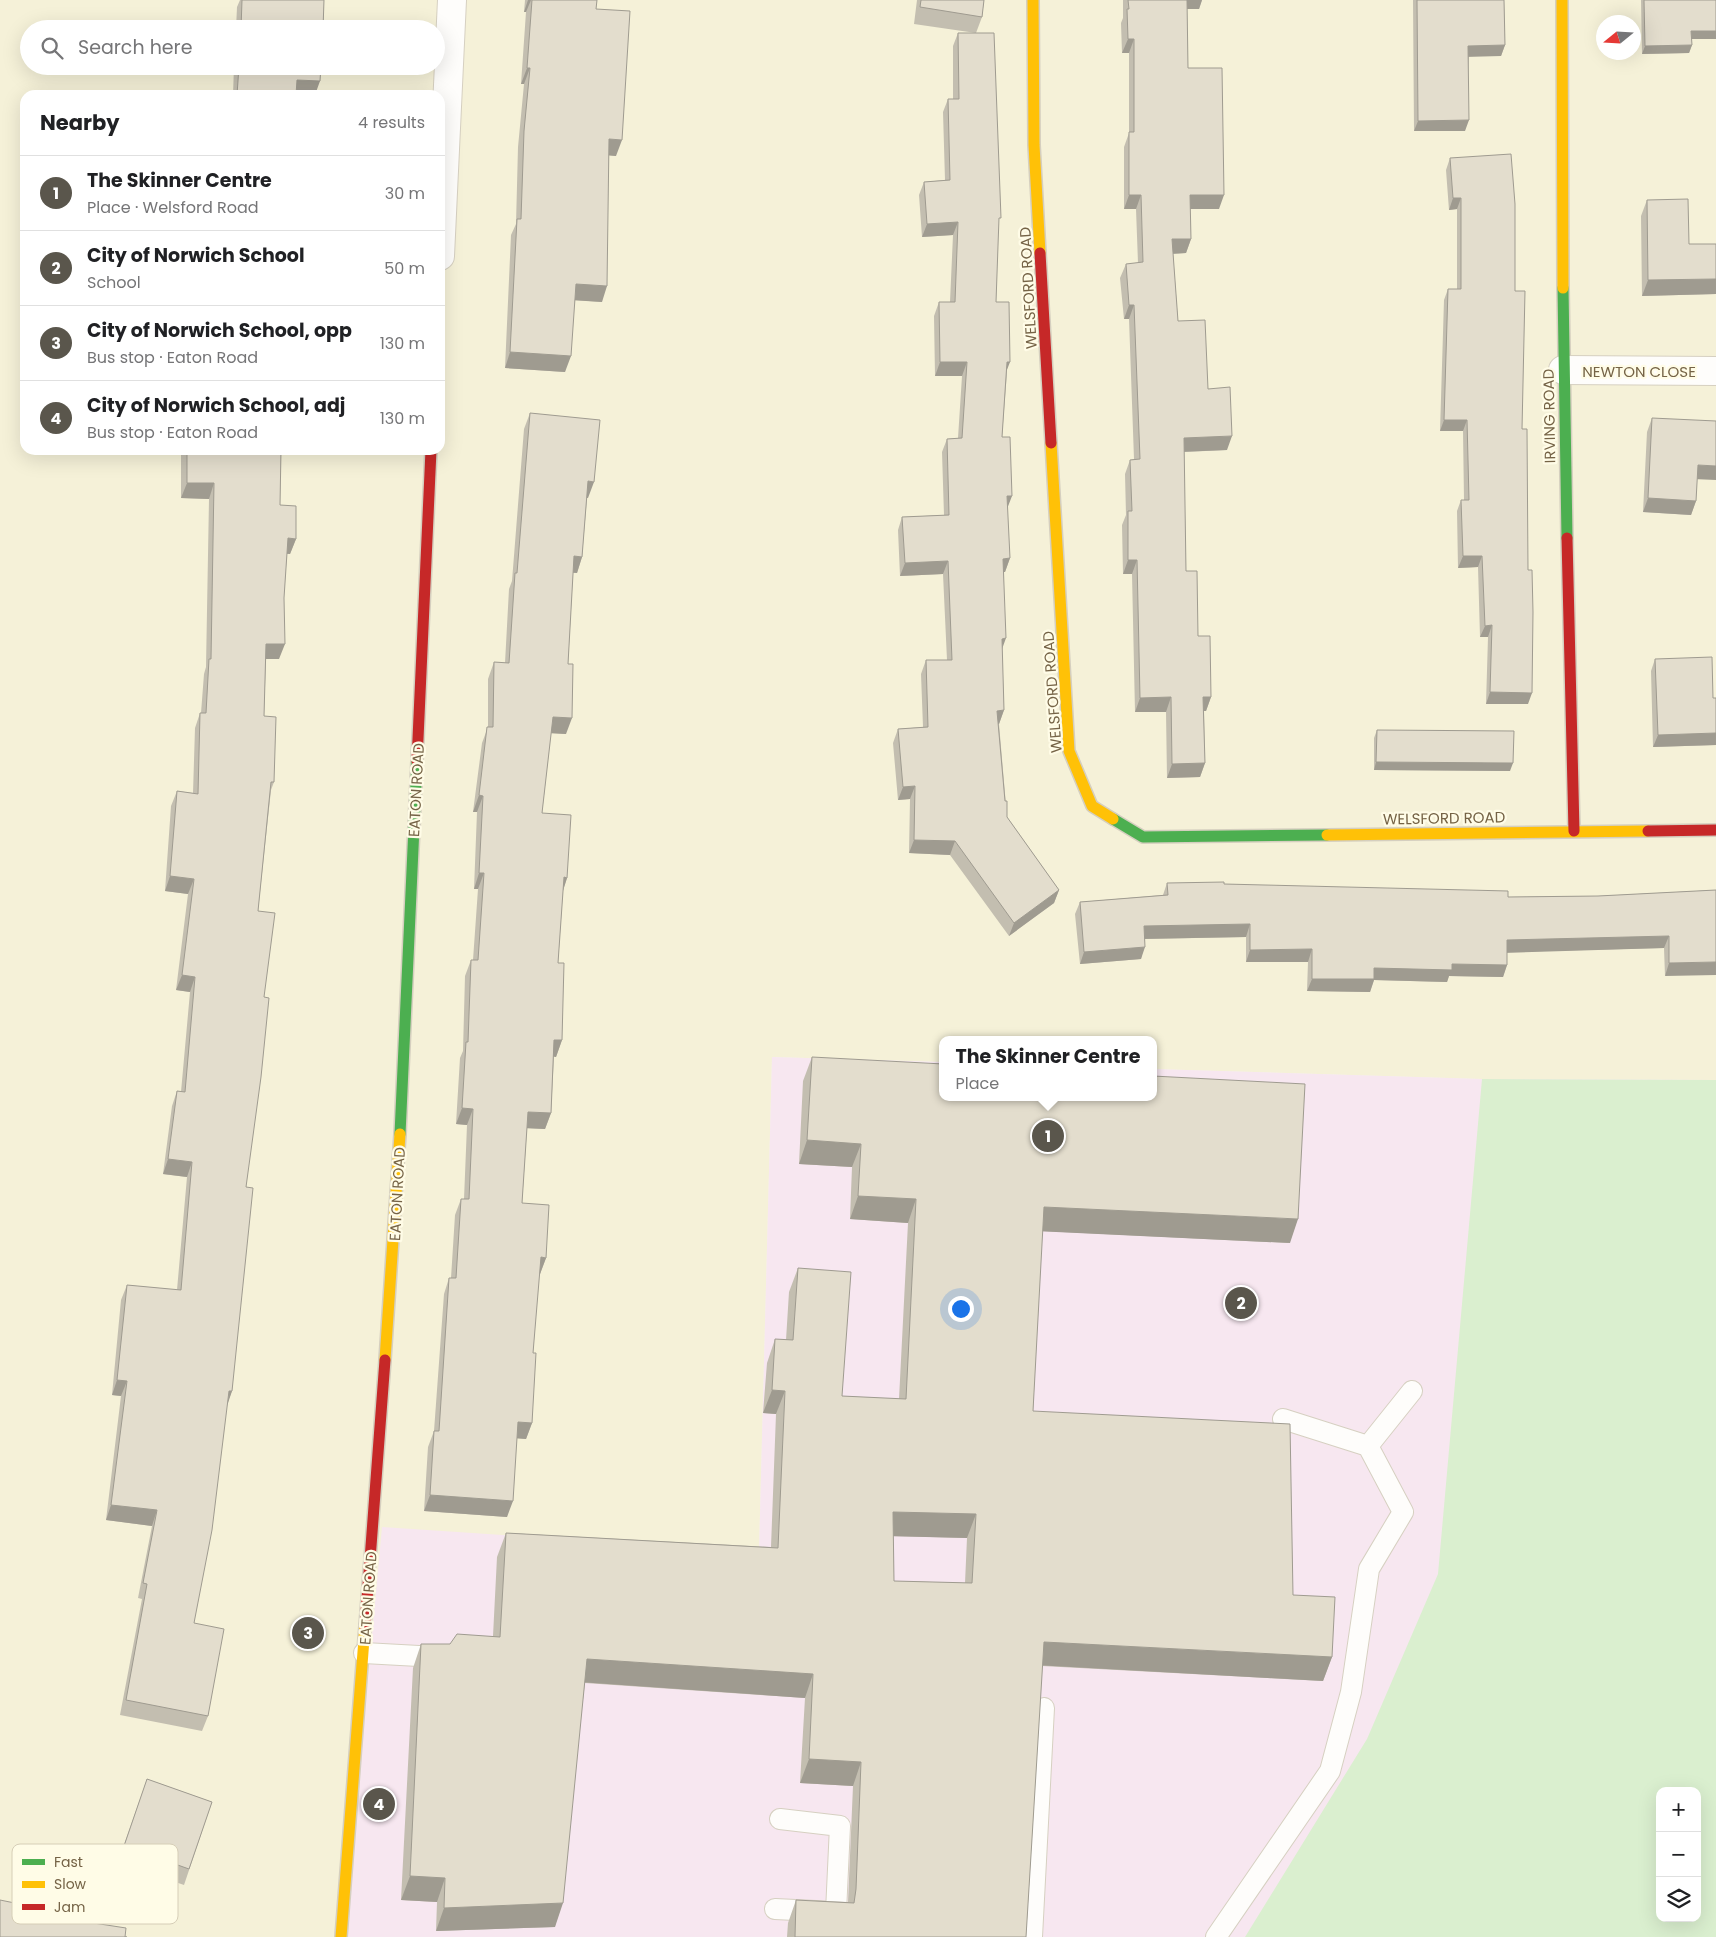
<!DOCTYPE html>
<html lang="en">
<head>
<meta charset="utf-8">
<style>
	:root { --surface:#fff; --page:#f2f2f2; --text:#202124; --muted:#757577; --line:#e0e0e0; --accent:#5a564c }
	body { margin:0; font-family:Poppins,sans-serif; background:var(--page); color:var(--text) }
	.controls { position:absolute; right:15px; bottom:15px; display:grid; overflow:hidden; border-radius:10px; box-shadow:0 5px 20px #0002 }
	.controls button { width:45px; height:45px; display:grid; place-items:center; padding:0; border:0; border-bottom:1px solid var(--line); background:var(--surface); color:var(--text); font:25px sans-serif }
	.compass { position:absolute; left:1596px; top:15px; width:45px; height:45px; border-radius:50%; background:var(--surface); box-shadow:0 5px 20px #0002; rotate:252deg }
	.you { position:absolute; left:960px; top:1308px; width:18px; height:18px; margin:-12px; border:4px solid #fff; border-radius:50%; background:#1a73e8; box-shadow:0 0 0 8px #1a73e833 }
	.badge { display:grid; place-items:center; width:32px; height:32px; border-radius:50%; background:var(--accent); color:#fff; font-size:16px; font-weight:700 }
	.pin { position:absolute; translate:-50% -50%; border:2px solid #fff; box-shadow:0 1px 5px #0006 }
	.popup { position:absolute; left:939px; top:1036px; width:218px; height:65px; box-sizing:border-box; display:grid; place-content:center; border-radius:10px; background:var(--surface); filter:drop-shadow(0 1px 4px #0005); font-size:16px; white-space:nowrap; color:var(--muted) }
	.popup b { font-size:19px; color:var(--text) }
	.popup::after { content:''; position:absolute; left:50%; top:100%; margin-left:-10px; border:10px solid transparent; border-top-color:var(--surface) }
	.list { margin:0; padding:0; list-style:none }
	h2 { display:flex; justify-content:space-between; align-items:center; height:65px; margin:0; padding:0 20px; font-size:21px }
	h2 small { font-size:16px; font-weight:400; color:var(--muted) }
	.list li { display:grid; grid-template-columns:32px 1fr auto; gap:15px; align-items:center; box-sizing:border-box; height:75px; padding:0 20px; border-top:1px solid var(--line) }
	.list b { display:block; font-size:19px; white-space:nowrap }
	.list p { margin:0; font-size:16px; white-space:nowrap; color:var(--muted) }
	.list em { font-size:16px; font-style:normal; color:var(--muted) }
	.icon { flex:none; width:28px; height:28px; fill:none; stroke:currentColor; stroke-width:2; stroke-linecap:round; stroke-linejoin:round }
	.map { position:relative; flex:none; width:1716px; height:1937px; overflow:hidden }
	.search { position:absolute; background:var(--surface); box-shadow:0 5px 20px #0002; left:20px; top:20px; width:425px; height:55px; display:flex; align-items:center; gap:12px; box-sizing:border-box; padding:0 18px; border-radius:28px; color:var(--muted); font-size:19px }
	.panel { position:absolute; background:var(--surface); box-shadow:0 5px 20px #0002; left:20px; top:90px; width:425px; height:365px; border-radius:15px }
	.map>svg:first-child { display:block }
	.residential { fill:#f5f1d8; fill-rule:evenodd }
	.education { fill:#f7e7f0; fill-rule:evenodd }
	.green { fill:#daefcf; fill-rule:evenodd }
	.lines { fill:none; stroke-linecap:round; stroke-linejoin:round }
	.lane-casing { stroke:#d6d0c1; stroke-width:22 }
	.street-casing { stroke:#d6d0c1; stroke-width:30 }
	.fast-casing { stroke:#d5cfbf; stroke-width:14 }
	.slow-casing { stroke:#d5cfbf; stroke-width:14 }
	.jam-casing { stroke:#d5cfbf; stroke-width:14 }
	.lane { stroke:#fefdfb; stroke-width:20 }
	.street { stroke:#fefdfb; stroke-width:28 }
	.fast { stroke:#4caf50; stroke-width:11 }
	.slow { stroke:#ffc107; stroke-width:11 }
	.jam { stroke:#c62828; stroke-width:11 }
	.wall { fill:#c3beb0; fill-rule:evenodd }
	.shaded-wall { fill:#9f9b90 }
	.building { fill:#e3ddcd; stroke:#9f9b90; fill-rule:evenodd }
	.labels { text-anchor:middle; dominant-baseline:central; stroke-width:4.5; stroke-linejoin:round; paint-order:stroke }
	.street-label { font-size:15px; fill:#756346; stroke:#fffce7 }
	.key { fill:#fffce7; stroke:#d6ceb7; stroke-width:1 }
	.key-label { font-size:14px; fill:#756346 }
</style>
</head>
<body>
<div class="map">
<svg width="1716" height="1937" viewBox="0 0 1716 1937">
	<rect width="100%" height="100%" fill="#f6f4e6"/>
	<path class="residential" d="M 0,0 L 1716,0 L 1716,1080 L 1482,1079 L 1153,1069 L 1153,1040 L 943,1040 L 943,1062 L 772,1057 L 759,1552 L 344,1937 L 0,1937 ZM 1604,22 L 1634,22 L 1634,52 L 1604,52 ZM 29,29 L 436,29 L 436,66 L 29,66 ZM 25,95 L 440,95 L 440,450 L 25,450 Z"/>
	<path class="education" d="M 772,1057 L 943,1062 L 943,1097 L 1153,1097 L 1153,1069 L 1482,1079 L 1716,1080 L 1716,1937 L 344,1937 L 382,1527 L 759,1552 ZM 1660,1791 L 1697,1791 L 1697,1918 L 1660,1918 Z"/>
	<path class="green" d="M 1482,1079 L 1716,1080 L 1716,1937 L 1245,1937 L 1367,1739 L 1438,1574 ZM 1660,1791 L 1697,1791 L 1697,1918 L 1660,1918 Z"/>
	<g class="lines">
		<defs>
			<path id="lane" d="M 1283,1419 L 1368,1446 L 1412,1391
				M 364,1653 L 437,1657
				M 775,1909 L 836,1912 L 840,1826 L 780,1819
				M 1032,1937 L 1044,1708
				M 1216,1937 L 1330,1771 L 1351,1692 L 1369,1569 L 1403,1512 L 1368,1446"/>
			<path id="street" d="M 440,256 L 452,0
				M 1563,370 L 1716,371"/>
			<path id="fast" d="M 1563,288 L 1567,538
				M 1113,819 L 1143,837 L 1327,835
				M 400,1134 L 417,761"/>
			<path id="slow" d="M 1033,0 L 1034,145 L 1040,253
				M 1562,0 L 1563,288
				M 1051,443 L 1069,751 L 1092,806 L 1113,819
				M 1327,835 L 1648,831
				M 385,1360 L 400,1134
				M 341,1937 L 365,1626"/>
			<path id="jam" d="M 1040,253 L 1051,443
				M 1567,538 L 1574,831
				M 417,761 L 431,450
				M 1648,831 L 1716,830
				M 365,1626 L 385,1360"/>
		</defs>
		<use href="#lane" class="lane-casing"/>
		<use href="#street" class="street-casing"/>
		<use href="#fast" class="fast-casing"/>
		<use href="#slow" class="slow-casing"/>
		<use href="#jam" class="jam-casing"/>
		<use href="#lane" class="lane"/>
		<use href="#street" class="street"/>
		<use href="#fast" class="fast"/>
		<use href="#slow" class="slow"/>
		<use href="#jam" class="jam"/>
	</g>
	<path class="wall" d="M 240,0 L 324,0 L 323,29 L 236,29 L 237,7 Z
		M 525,0 L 597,0 L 596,9 L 616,156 L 609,155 L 602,302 L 575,300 L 565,372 L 505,368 L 511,235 L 516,224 L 518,147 L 524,84 L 521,84 L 526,12 L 524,12 Z
		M 917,0 L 984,0 L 982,17 L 976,33 L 914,24 Z
		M 1123,0 L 1202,0 L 1199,9 L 1187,9 L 1188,68 L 1219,209 L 1190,209 L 1191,239 L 1186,253 L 1173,254 L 1178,321 L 1208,389 L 1227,450 L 1184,452 L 1186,571 L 1198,636 L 1211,697 L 1206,711 L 1204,711 L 1205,763 L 1200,777 L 1167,778 L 1166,712 L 1135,712 L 1132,574 L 1123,574 L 1122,525 L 1126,515 L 1125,474 L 1130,460 L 1134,459 L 1129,319 L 1124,319 L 1120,278 L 1126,264 L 1138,263 L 1136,209 L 1124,209 L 1124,147 L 1129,133 L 1129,53 L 1122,53 L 1121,23 L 1123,18 Z
		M 1413,0 L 1504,0 L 1505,45 L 1501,56 L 1469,56 L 1465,131 L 1414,131 Z
		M 1641,0 L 1716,0 L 1691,39 L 1692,45 L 1689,53 L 1642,54 Z
		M 958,33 L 998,226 L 996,302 L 1007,372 L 1002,437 L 1010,558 L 1005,572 L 1004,572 L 1002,648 L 1004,710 L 999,724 L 1007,817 L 1059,890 L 1054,903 L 1009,936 L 950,855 L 909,853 L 910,799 L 898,800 L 893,743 L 898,729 L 923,727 L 921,674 L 926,660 L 947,660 L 943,574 L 900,576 L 898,530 L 902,517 L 944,515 L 942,452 L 947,439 L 958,438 L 962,376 L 935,376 L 934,316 L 939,302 L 950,302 L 953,235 L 922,237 L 919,195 L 924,182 L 945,180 L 943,112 L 948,99 L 953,99 L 953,46 Z
		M 234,66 L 321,66 L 315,95 L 233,95 Z
		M 1450,158 L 1515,291 L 1522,429 L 1528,704 L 1486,704 L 1488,637 L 1480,637 L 1478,567 L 1458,568 L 1457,511 L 1461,500 L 1464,500 L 1463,431 L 1440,431 L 1444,300 L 1448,289 L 1457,289 L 1457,209 L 1449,210 L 1446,170 Z
		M 1647,200 L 1689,244 L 1716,244 L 1716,294 L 1642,296 L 1641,216 Z
		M 530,413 L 588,498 L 587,498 L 582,557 L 577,573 L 573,573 L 568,664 L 566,734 L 551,733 L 542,813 L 567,878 L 563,890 L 558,963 L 562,1040 L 556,1057 L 554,1056 L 551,1113 L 545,1129 L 527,1128 L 522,1203 L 546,1258 L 540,1274 L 539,1274 L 533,1353 L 532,1423 L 526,1439 L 517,1438 L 507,1517 L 424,1511 L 428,1447 L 434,1431 L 444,1294 L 449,1278 L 451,1278 L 455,1215 L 461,1199 L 464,1199 L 467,1125 L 456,1124 L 460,1058 L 463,1051 L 465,976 L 471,960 L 473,960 L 478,889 L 474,889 L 477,812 L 473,812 L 482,743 L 488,727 L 488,679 L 494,662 L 505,663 L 509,589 L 512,581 L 524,429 Z
		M 1652,418 L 1697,479 L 1696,501 L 1691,515 L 1643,512 L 1647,432 Z
		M 181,450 L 281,450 L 280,505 L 296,539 L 290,554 L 287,554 L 279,659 L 266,659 L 264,716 L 274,782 L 271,790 L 258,911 L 264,997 L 246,1187 L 232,1391 L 227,1404 L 194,1623 L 208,1716 L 202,1731 L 120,1715 L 142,1599 L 138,1598 L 152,1526 L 106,1520 L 121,1396 L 112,1395 L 121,1300 L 127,1285 L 177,1290 L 187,1177 L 163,1174 L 172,1106 L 177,1091 L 181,1092 L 190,992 L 176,990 L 188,894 L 165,891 L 171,806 L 177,791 L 193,793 L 195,728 L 200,713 L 201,713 L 204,674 L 206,667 L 209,499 L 181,498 Z
		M 1655,659 L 1713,698 L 1716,698 L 1716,745 L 1653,747 L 1651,671 Z
		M 1377,730 L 1510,771 L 1374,770 L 1374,738 Z
		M 1167,883 L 1224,884 L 1508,897 L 1598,896 L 1716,890 L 1665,976 L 1664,948 L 1507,952 L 1507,965 L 1503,977 L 1449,976 L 1447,982 L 1374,980 L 1370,992 L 1307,991 L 1308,962 L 1246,962 L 1246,937 L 1145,939 L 1141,959 L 1080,964 L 1075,914 L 1080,902 L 1163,895 Z
		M 812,1057 L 1290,1243 L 1042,1231 L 1033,1411 L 1293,1595 L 1332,1657 L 1323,1681 L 1042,1666 L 1026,1937 L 787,1937 L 788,1923 L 796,1900 L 848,1902 L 853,1786 L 800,1783 L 805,1698 L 585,1683 L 555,1927 L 436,1931 L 437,1902 L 401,1900 L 413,1668 L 421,1644 L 450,1644 L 493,1636 L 497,1557 L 506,1533 L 771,1547 L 776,1414 L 763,1413 L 767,1363 L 775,1339 L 786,1340 L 789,1292 L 798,1268 L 842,1396 L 899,1399 L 908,1223 L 850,1219 L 852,1167 L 799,1164 L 803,1081 ZM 893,1536 L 967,1538 L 965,1583 L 894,1581 Z
		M 147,1779 L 212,1802 L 184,1885 L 118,1862 Z"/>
	<path class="shaded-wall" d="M 528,0 L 531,0 L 526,12 L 524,12 Z
		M 1185,0 L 1202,0 L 1199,9 L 1182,9 Z
		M 1691,31 L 1716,31 L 1716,39 L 1688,39 Z
		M 1128,39 L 1134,39 L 1129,53 L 1122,53 Z
		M 1505,45 L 1501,56 L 1464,57 L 1468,46 Z
		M 1692,45 L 1689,53 L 1642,54 L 1645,46 Z
		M 527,68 L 530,68 L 524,84 L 521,84 Z
		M 297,80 L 320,81 L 315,95 L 292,95 Z
		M 1469,120 L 1465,131 L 1414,131 L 1418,121 Z
		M 609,139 L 622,140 L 616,156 L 603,155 Z
		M 1129,195 L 1141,195 L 1136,209 L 1124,209 Z
		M 1190,195 L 1224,195 L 1219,209 L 1185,209 Z
		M 1453,198 L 1461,198 L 1457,209 L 1449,210 Z
		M 958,222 L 953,235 L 922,237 L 927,224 Z
		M 1172,239 L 1191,239 L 1186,253 L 1167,254 Z
		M 1716,279 L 1716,294 L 1642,296 L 1648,280 Z
		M 576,284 L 607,286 L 602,302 L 570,300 Z
		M 1129,305 L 1134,305 L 1129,319 L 1124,319 Z
		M 510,352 L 571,356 L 565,372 L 505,368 Z
		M 940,362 L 967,362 L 962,376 L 935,376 Z
		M 1007,362 L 1010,362 L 1005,375 Z
		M 1444,420 L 1467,420 L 1463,431 L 1440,431 Z
		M 1232,436 L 1227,450 L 1178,452 L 1184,438 Z
		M 1698,465 L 1716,466 L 1716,480 L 1693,479 Z
		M 588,481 L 594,482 L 588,498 L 582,497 Z
		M 187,483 L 214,483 L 209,499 L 181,498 Z
		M 1007,496 L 1012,496 L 1007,509 Z
		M 1648,498 L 1696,501 L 1691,515 L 1643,512 Z
		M 288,538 L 296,539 L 290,554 L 282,553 Z
		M 574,556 L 582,557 L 577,573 L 568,572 Z
		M 1463,556 L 1482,556 L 1478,567 L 1458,568 Z
		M 1010,558 L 1005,572 L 998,572 L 1003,559 Z
		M 1128,560 L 1137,560 L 1132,574 L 1123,574 Z
		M 948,561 L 943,574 L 900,576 L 905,563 Z
		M 1492,625 L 1488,637 L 1480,637 L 1485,626 Z
		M 1006,638 L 1001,652 L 1002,639 Z
		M 266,644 L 285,644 L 279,659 L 261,659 Z
		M 1490,692 L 1532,693 L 1528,704 L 1486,704 Z
		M 1171,697 L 1166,712 L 1135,712 L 1140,698 Z
		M 1203,697 L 1211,697 L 1206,711 L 1198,711 Z
		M 1004,710 L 999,724 L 992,724 L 997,711 Z
		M 553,717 L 572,718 L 566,734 L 547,733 Z
		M 1716,733 L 1716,745 L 1653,747 L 1658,735 Z
		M 1376,762 L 1513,763 L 1510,771 L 1374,770 Z
		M 1205,763 L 1200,777 L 1167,778 L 1172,764 Z
		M 915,786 L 910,799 L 898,800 L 903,787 Z
		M 479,795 L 483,796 L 477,812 L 473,812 Z
		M 914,840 L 955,841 L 950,855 L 909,853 Z
		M 479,873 L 484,873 L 478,889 L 474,889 Z
		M 170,876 L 194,879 L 188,894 L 165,891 Z
		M 564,877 L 567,878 L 562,894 Z
		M 1059,890 L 1054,903 L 1009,936 L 1014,923 Z
		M 1250,924 L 1246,937 L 1139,939 L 1144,926 Z
		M 1669,936 L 1664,948 L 1503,953 L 1507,940 Z
		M 1145,947 L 1141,959 L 1080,964 L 1084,952 Z
		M 1312,949 L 1308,962 L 1246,962 L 1250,950 Z
		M 1716,962 L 1716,975 L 1665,976 L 1669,963 Z
		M 1452,964 L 1507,965 L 1503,977 L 1449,976 L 1447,982 L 1374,980 L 1370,992 L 1307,991 L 1312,979 L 1374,968 Z
		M 182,975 L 195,977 L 190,992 L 176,990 Z
		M 554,1040 L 562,1040 L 556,1057 L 549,1056 Z
		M 462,1108 L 473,1109 L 467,1125 L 456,1124 Z
		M 528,1112 L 551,1113 L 545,1129 L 522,1128 Z
		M 807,1140 L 861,1144 L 852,1167 L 799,1164 Z
		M 168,1159 L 192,1162 L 187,1177 L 163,1174 Z
		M 858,1196 L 916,1199 L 908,1223 L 850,1219 Z
		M 1044,1207 L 1298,1219 L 1290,1243 L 1035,1231 Z
		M 541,1257 L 546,1258 L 540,1274 L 535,1273 Z
		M 117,1380 L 127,1381 L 121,1396 L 112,1395 Z
		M 772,1390 L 785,1391 L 776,1414 L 763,1413 Z
		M 229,1391 L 232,1391 L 227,1406 Z
		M 518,1422 L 532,1423 L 526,1439 L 512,1438 Z
		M 430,1495 L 513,1501 L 507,1517 L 424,1511 Z
		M 111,1505 L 157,1510 L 152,1526 L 106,1520 Z
		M 893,1512 L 976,1514 L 967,1538 L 884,1536 Z
		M 1044,1642 L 1332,1657 L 1323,1681 L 1035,1665 Z
		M 587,1659 L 813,1674 L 805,1698 L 579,1682 Z
		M 809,1759 L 861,1762 L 853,1786 L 800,1783 Z
		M 410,1876 L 445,1878 L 437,1902 L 401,1900 Z
		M 563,1903 L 555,1927 L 436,1931 L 444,1908 Z"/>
	<path class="building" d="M 242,0 L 324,0 L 323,29 L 241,29 Z
		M 532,0 L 597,0 L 596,9 L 630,11 L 622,140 L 609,139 L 607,286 L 576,284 L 571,356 L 510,352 L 517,219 L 521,219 L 524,131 L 530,68 L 527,68 Z
		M 921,0 L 984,0 L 982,17 L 920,7 Z
		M 1128,0 L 1187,0 L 1188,68 L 1222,68 L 1224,195 L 1190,195 L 1191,239 L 1172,239 L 1178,321 L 1205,320 L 1208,389 L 1230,387 L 1232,436 L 1184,438 L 1186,571 L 1197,571 L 1198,636 L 1210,636 L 1211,697 L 1203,697 L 1205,763 L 1172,764 L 1171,697 L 1140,698 L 1137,560 L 1128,560 L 1128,511 L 1132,511 L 1130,460 L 1140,459 L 1134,305 L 1129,305 L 1126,264 L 1143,262 L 1141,195 L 1129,195 L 1129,132 L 1134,132 L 1134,39 L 1128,39 L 1127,9 L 1129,9 Z
		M 1417,0 L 1504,0 L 1505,45 L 1468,46 L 1469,120 L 1418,121 Z
		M 1644,0 L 1716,0 L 1716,31 L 1691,31 L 1692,45 L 1645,46 Z
		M 958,33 L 994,33 L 1001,218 L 999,218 L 996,302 L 1009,302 L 1010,362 L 1007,362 L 1002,437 L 1010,437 L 1012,496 L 1007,496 L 1010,558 L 1003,559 L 1006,638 L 1002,639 L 1004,710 L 997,711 L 1005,801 L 1007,801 L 1007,817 L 1059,890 L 1014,923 L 955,841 L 914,840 L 915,786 L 903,787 L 898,729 L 928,727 L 926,660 L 952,660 L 948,561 L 905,563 L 902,517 L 949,515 L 947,439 L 962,438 L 967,362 L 940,362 L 939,302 L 955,302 L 958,222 L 927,224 L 924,182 L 950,180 L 948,99 L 959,99 Z
		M 239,66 L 321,66 L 320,81 L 297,80 L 296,95 L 237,95 Z
		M 1511,154 L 1515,204 L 1515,291 L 1525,291 L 1522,429 L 1527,429 L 1528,570 L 1532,570 L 1533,612 L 1532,693 L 1490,692 L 1492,625 L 1485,626 L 1482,556 L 1463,556 L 1461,500 L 1469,500 L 1467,420 L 1444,420 L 1448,289 L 1461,289 L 1461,198 L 1453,198 L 1450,158 Z
		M 1688,199 L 1689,244 L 1716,244 L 1716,279 L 1648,280 L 1647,200 Z
		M 530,413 L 600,420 L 594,482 L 588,481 L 582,557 L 574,556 L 568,664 L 573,664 L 572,718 L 553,717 L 542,813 L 571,815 L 567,878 L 564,877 L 558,963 L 564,963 L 562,1040 L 554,1040 L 551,1113 L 528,1112 L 522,1203 L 549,1205 L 546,1258 L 541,1257 L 533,1353 L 536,1353 L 532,1423 L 518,1422 L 513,1501 L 430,1495 L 434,1431 L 439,1431 L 449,1278 L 456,1278 L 461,1199 L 469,1199 L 473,1109 L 462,1108 L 466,1042 L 468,1042 L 471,960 L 478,960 L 484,873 L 479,873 L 483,796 L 479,795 L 487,727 L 493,727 L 494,662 L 509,663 L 515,573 L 517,573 Z
		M 1652,418 L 1716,421 L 1716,466 L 1698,465 L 1696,501 L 1648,498 Z
		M 187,450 L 281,450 L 280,505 L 296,506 L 296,539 L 288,538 L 284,598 L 285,644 L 266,644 L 264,716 L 276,717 L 274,782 L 271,782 L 258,911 L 275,913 L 264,997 L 269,998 L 261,1077 L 246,1187 L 253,1188 L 232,1391 L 229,1391 L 212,1530 L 194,1623 L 224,1629 L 208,1716 L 126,1700 L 147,1584 L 143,1583 L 157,1510 L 111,1505 L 127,1381 L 117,1380 L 127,1285 L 181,1290 L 192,1162 L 168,1159 L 177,1091 L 185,1092 L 195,977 L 182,975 L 194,879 L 170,876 L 177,791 L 198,794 L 200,713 L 206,713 L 209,659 L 211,659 L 214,483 L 187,483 Z
		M 1712,657 L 1713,698 L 1716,698 L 1716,733 L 1658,735 L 1655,659 Z
		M 1377,730 L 1514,731 L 1513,763 L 1376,762 Z
		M 1224,882 L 1224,884 L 1508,891 L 1508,897 L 1598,896 L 1716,890 L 1716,962 L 1669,963 L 1669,936 L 1507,940 L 1507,965 L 1452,964 L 1452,970 L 1374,968 L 1374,979 L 1312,979 L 1312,949 L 1250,950 L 1250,924 L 1144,926 L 1145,947 L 1084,952 L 1080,902 L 1168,895 L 1167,883 Z
		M 812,1057 L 943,1064 L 943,1097 L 1153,1097 L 1153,1076 L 1305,1084 L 1298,1219 L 1044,1207 L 1033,1411 L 1290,1424 L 1293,1595 L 1335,1597 L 1332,1657 L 1044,1642 L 1026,1937 L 795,1937 L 796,1900 L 854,1903 L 856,1889 L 861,1762 L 809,1759 L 813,1674 L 587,1659 L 563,1903 L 444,1908 L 445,1878 L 410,1876 L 421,1644 L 450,1644 L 457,1634 L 500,1637 L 506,1533 L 778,1548 L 785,1391 L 772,1390 L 775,1339 L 793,1340 L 798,1268 L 851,1272 L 842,1396 L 906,1399 L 916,1199 L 858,1196 L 861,1144 L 807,1140 ZM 893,1512 L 976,1514 L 972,1583 L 894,1581 Z
		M 147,1779 L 212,1802 L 189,1869 L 124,1846 Z
		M 0,1900 L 49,1910 L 48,1916 L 126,1928 L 125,1937 L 127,1937 L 0,1937 Z"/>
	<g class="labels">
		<g class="street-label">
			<text transform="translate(1028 288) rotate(-93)">WELSFORD ROAD</text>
			<text x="1639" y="371">NEWTON CLOSE</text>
			<text transform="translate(1549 416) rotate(-91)">IRVING ROAD</text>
			<text transform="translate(1052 692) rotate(-94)">WELSFORD ROAD</text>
			<text transform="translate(416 790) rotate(-87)">EATON ROAD</text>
			<text transform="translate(1444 818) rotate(-1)">WELSFORD ROAD</text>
			<text transform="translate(397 1194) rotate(-87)">EATON ROAD</text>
			<text transform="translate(368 1598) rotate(-86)">EATON ROAD</text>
		</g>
	</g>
	<rect x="12" y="1844" width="166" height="80" rx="8" class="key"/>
	<rect x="22" y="1859" width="23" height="6" fill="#4caf50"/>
	<rect x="22" y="1881" width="23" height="7" fill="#ffc107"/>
	<rect x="22" y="1904" width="23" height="6" fill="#c62828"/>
	<g class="key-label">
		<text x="54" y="1867">Fast</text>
		<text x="54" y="1889">Slow</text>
		<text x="54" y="1912">Jam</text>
	</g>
</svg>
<div class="controls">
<button>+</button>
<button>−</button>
<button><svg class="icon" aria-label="layers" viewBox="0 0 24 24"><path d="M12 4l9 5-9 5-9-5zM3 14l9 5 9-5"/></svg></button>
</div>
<svg class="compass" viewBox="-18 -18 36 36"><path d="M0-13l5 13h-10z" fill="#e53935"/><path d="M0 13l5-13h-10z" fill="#757577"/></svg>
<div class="you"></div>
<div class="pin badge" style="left:1048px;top:1136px">1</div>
<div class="popup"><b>The Skinner Centre</b>Place</div>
<div class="pin badge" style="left:1241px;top:1303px">2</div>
<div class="pin badge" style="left:308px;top:1633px">3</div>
<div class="pin badge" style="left:379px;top:1804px">4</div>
<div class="search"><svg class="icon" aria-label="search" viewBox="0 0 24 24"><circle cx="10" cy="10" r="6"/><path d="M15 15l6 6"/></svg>Search here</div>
<section class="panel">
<h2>Nearby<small>4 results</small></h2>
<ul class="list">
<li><span class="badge">1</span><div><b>The Skinner Centre</b><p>Place · Welsford Road</p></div><em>30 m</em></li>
<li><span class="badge">2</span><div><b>City of Norwich School</b><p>School</p></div><em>50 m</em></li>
<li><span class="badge">3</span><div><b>City of Norwich School, opp</b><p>Bus stop · Eaton Road</p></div><em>130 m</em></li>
<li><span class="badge">4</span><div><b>City of Norwich School, adj</b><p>Bus stop · Eaton Road</p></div><em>130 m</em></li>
</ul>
</section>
</div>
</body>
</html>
